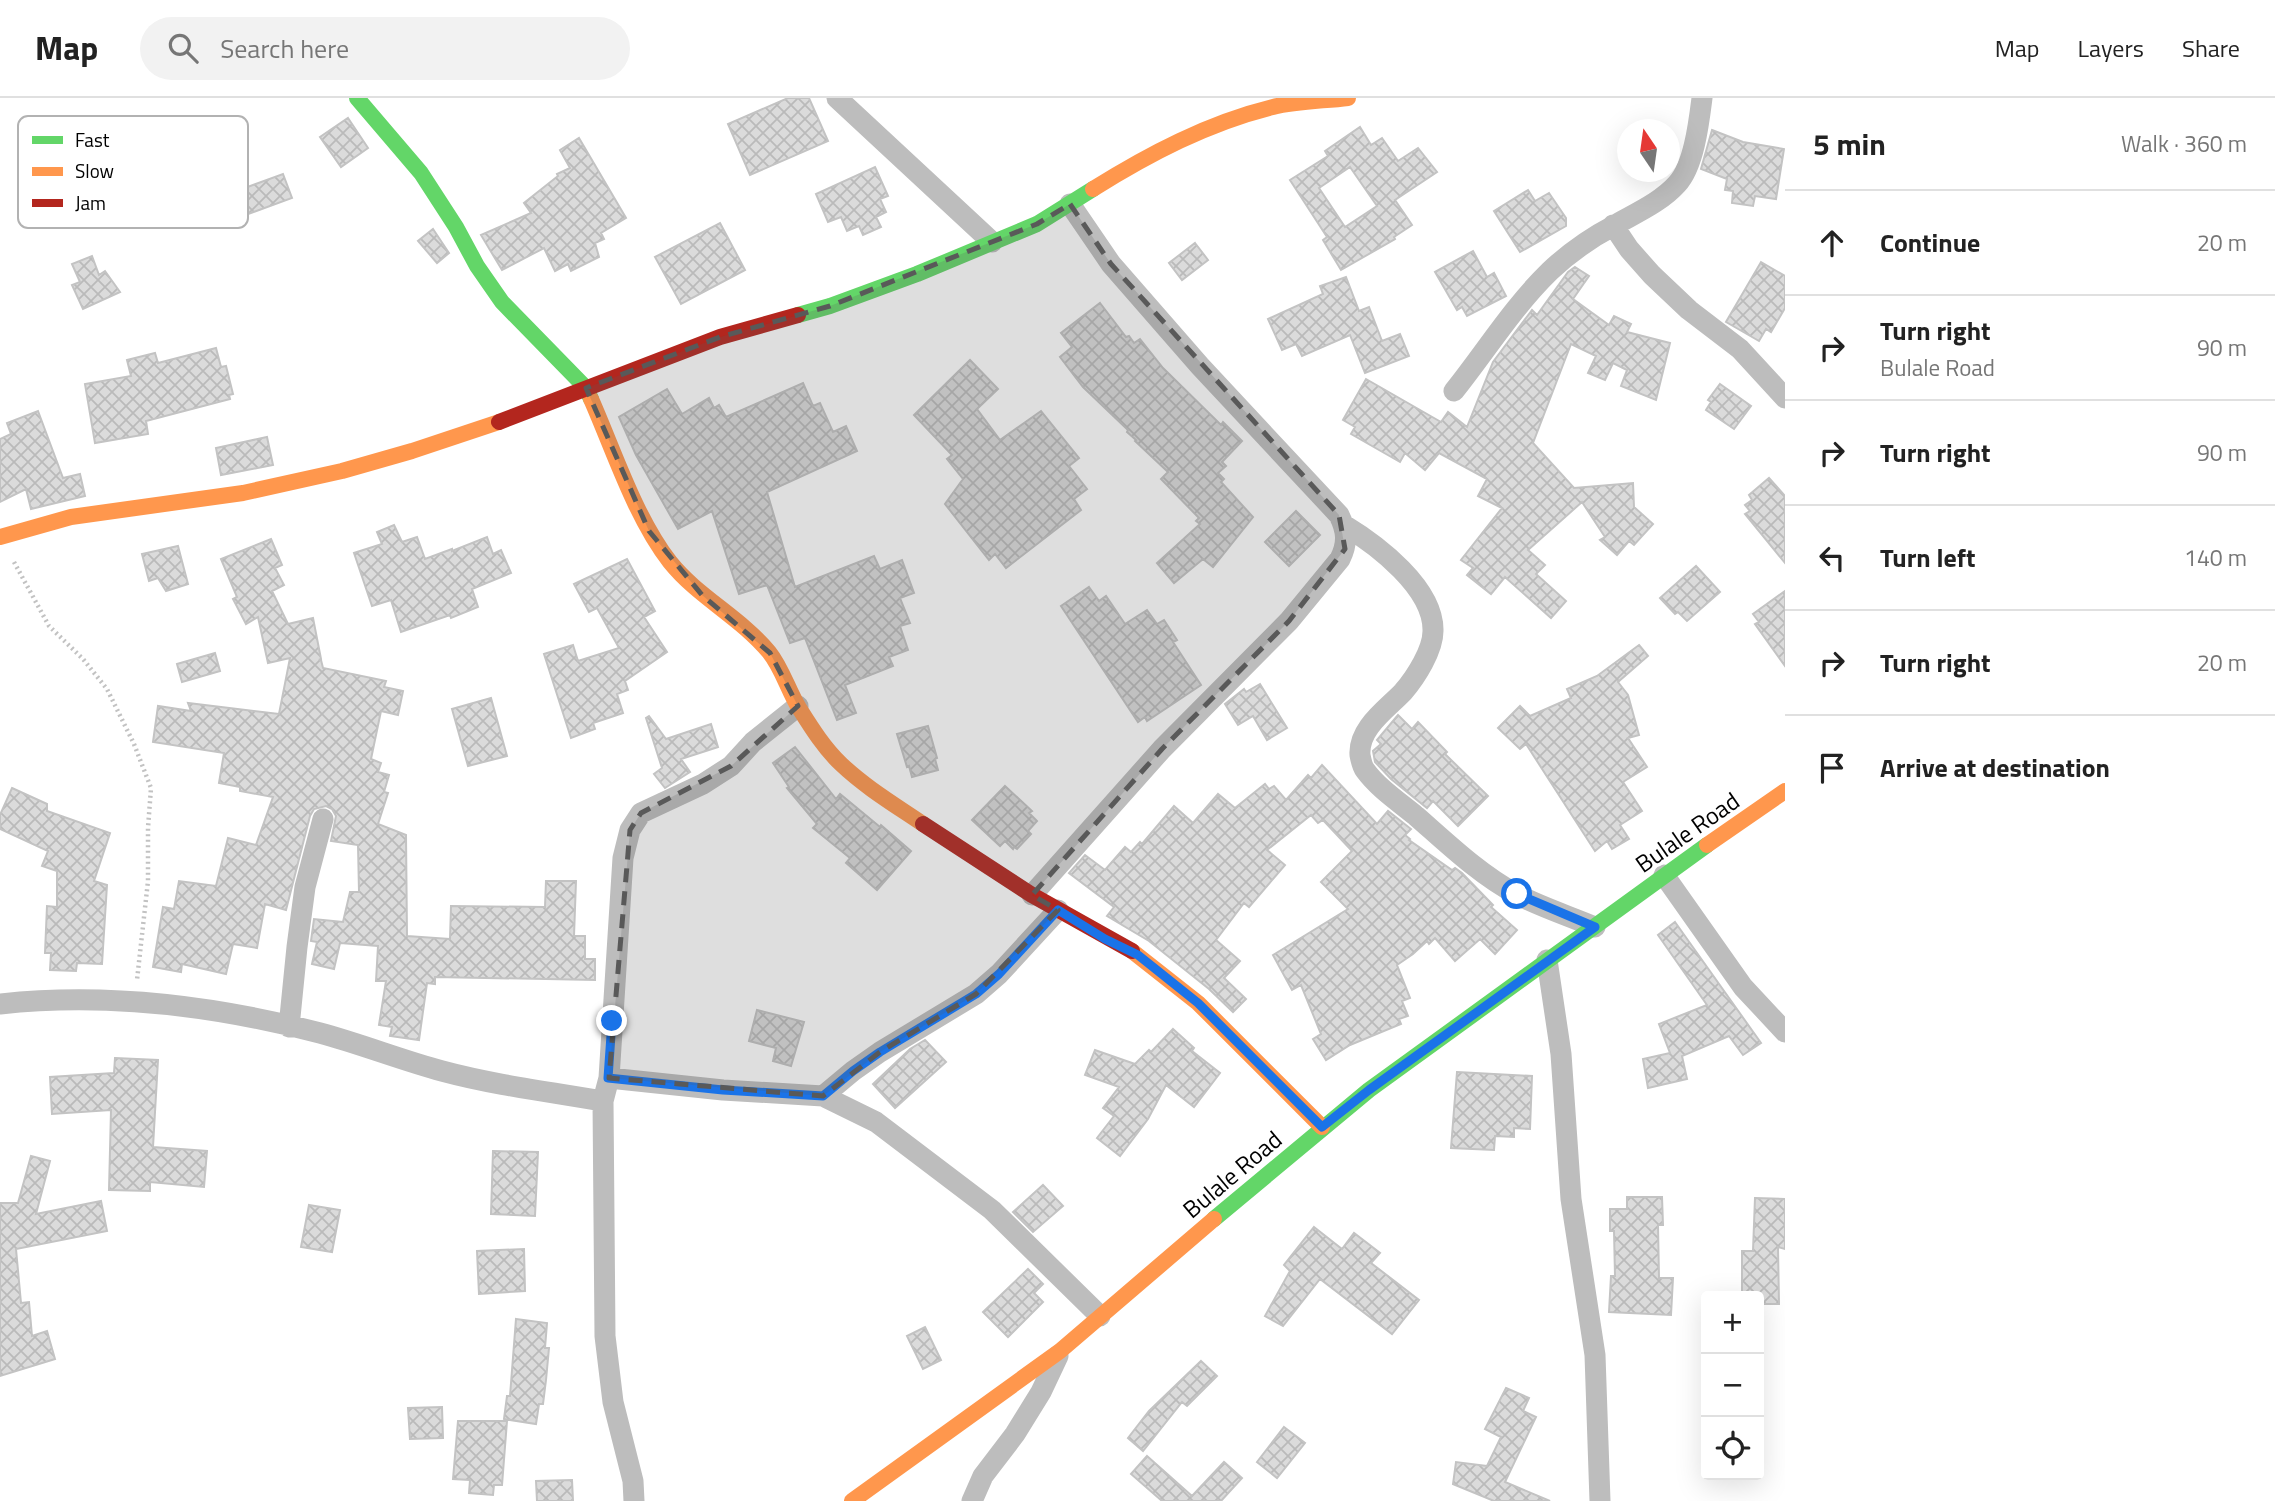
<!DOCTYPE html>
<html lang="en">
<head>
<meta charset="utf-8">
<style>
	:root { --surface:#fff; --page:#f2f2f2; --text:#222; --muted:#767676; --line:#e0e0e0 }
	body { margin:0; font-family:"Titillium Web",sans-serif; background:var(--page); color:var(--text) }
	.controls { position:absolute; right:21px; bottom:21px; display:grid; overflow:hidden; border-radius:7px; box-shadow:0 7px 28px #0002 }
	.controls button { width:63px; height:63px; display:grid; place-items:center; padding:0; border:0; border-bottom:2px solid var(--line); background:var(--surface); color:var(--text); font:35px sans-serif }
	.compass { position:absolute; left:1617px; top:21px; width:63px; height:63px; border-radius:50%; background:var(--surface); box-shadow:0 7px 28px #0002; rotate:347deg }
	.stop { position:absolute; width:21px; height:21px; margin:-16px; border:5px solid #1a73e8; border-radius:50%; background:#fff }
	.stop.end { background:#1a73e8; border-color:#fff; box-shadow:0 2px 7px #0008 }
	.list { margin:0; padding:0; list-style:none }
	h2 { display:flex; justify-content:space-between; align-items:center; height:91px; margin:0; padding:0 28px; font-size:30px }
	h2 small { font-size:23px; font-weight:400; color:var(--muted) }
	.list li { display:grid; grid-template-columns:46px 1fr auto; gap:21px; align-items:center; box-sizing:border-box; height:105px; padding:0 28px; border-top:2px solid var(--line) }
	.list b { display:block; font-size:26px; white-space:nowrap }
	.list p { margin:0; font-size:23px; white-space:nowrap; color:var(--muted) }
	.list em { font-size:23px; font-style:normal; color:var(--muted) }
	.icon { flex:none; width:38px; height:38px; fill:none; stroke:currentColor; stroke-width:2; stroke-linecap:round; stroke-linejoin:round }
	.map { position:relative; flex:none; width:1785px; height:1403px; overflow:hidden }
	header { display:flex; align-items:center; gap:42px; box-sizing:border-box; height:98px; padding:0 35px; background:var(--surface); border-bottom:2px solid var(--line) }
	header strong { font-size:33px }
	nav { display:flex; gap:38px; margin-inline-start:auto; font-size:24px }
	.search { width:490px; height:63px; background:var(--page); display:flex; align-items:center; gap:18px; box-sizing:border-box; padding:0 24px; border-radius:38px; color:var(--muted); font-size:26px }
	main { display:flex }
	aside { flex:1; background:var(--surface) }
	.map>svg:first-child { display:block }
	.building { fill:url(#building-cross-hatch); stroke:#c3c3c3; stroke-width:2; fill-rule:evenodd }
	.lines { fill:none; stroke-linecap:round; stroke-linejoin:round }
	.path { stroke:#c2c2c2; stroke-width:4.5; stroke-dasharray:2 3.5; stroke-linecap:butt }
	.street { stroke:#bdbdbd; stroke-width:21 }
	.fast { stroke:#63d668; stroke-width:16 }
	.slow { stroke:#ff974d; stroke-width:16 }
	.jam { stroke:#b3261e; stroke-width:16 }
	.route { stroke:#1a73e8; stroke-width:9 }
	.marked { fill:#595959; fill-opacity:0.2; stroke:#595959; stroke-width:5; stroke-dasharray:14 9; stroke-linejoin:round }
	.labels { text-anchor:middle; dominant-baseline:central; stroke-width:7; stroke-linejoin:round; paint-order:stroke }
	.street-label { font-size:24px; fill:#000; stroke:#fff }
	.key { fill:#fff; stroke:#b2b2b2; stroke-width:2 }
	.key-label { font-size:19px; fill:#000 }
</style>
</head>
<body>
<header>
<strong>Map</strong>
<div class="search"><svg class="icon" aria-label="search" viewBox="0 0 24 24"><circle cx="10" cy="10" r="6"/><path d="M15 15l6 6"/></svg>Search here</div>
<nav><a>Map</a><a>Layers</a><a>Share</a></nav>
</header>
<main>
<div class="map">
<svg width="1785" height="1403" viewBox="0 0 1785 1403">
	<defs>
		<pattern id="building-cross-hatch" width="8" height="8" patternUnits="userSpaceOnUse" patternTransform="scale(1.75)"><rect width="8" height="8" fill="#dbdbdb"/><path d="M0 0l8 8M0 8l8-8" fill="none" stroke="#bababa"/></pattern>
	</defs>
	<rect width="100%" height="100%" fill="#fff"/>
	<path class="building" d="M 788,0 L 809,0 L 828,43 L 750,77 L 728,26 Z
		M 348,20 L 368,50 L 341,69 L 320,39 Z
		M 1360,29 L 1371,47 L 1382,40 L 1398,63 L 1418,50 L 1437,74 L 1395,102 L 1412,127 L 1394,139 L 1395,141 L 1341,172 L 1323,142 L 1327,139 L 1290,82 L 1328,58 L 1325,53 ZM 1350,69 L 1377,108 L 1345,129 L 1319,90 Z
		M 1712,32 L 1743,44 L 1784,51 L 1776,101 L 1755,98 L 1753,108 L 1732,105 L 1733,93 L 1725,92 L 1727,81 L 1701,71 Z
		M 579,40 L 626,120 L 601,135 L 604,141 L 595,145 L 599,159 L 571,173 L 568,166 L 555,173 L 544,150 L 502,172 L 481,137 L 531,115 L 524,105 L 558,78 L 557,76 L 570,70 L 560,52 Z
		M 875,69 L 888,98 L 880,101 L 886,114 L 876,119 L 881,129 L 863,137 L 859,128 L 847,133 L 841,119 L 828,124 L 816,96 Z
		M 283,76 L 292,100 L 240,119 L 231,95 Z
		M 1528,92 L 1535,103 L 1549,95 L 1566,120 L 1566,128 L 1520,154 L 1494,113 Z
		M 720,125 L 745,172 L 681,206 L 655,159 Z
		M 433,131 L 449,155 L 437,165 L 418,143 Z
		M 1195,145 L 1208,162 L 1182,182 L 1169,165 Z
		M 1473,153 L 1487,179 L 1494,175 L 1506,198 L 1467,218 L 1462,209 L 1457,212 L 1435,174 Z
		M 92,158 L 99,177 L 105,173 L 120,194 L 83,211 L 72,187 L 80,184 L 72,166 Z
		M 1761,164 L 1785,178 L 1785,210 L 1771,234 L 1766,231 L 1759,243 L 1726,224 Z
		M 1575,169 L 1589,178 L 1573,201 L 1609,227 L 1614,218 L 1631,226 L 1627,234 L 1670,245 L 1656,302 L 1621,288 L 1627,272 L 1613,265 L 1605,282 L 1588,275 L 1596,258 L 1571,246 L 1533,345 L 1574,390 L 1633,385 L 1634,409 L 1653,426 L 1634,447 L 1629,443 L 1617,457 L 1600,442 L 1605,439 L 1582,404 L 1528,452 L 1545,467 L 1536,476 L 1566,503 L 1551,520 L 1505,479 L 1491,496 L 1467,477 L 1473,470 L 1461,462 L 1502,410 L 1478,398 L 1487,381 L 1439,355 L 1425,372 L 1405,355 L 1400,364 L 1351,336 L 1355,329 L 1343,322 L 1366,281 L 1441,324 L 1448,314 L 1467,329 L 1493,264 L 1532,212 L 1537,217 L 1568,174 Z
		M 1346,179 L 1359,213 L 1369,209 L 1382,243 L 1400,236 L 1409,258 L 1365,275 L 1350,237 L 1302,258 L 1296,246 L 1282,252 L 1268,221 L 1323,196 L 1320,188 Z
		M 1100,205 L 1126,239 L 1129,238 L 1134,245 L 1140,241 L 1163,270 L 1221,327 L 1223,324 L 1242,343 L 1222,364 L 1226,368 L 1218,375 L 1224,381 L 1221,384 L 1253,419 L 1213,469 L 1203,461 L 1174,485 L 1157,465 L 1200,426 L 1196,423 L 1199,420 L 1161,381 L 1168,374 L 1135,343 L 1136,342 L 1127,334 L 1128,332 L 1083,289 L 1060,259 L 1072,249 L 1061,235 Z
		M 216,250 L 221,269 L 226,268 L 233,296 L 229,297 L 230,301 L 146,323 L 148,336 L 95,345 L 85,286 L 131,278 L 127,262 L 155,255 L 158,265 Z
		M 970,262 L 998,291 L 977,311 L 1000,342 L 1041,313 L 1079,360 L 1069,368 L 1087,391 L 1074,401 L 1081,412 L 1006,470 L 995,456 L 989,462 L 945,406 L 963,381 L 947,361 L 952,357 L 914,317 Z
		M 803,285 L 813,308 L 820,305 L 833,334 L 846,328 L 857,353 L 767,394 L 795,489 L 874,458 L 880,471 L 902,462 L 914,495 L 900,500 L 910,525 L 900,528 L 908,552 L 889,559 L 893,568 L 845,587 L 856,615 L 837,622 L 805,540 L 790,545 L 767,487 L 739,496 L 712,413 L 678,431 L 636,357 L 619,319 L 667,291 L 682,316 L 709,300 L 714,310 L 719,307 L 726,319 Z
		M 1720,286 L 1751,308 L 1734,331 L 1706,312 L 1711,304 L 1708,302 Z
		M 38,313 L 63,380 L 80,376 L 85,398 L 31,411 L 26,391 L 0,404 L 0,341 L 11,336 L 7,325 Z
		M 267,339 L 273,367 L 221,377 L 216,350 Z
		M 1769,380 L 1785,398 L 1785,465 L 1745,416 L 1750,413 L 1745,407 L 1752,402 L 1749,397 Z
		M 1296,413 L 1320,437 L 1289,468 L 1265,444 Z
		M 394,427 L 402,444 L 417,439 L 425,461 L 452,451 L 452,453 L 487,439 L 493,456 L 501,452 L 511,475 L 472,491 L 478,509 L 451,520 L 450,517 L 401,534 L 391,502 L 372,508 L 354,455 L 382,446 L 377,434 Z
		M 271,441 L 282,467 L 275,470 L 284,487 L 272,493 L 288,526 L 313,520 L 321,561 L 319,562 L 321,562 L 323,570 L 386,583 L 384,589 L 403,593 L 398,617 L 381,613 L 371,661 L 381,665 L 378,674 L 389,677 L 384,694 L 388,695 L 378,726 L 406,737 L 407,838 L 450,841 L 451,808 L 545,809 L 546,783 L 576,783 L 574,838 L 585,838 L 585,861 L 595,861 L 595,882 L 435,879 L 435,886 L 427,885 L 419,942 L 390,938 L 392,929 L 379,927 L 386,883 L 376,883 L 378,848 L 340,845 L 334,871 L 312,866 L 317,844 L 311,843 L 314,821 L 343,824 L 350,794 L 359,794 L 358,747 L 331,743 L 336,718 L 332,711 L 326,708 L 314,711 L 310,718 L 286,812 L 265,806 L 257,850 L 233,846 L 226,876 L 182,866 L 181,874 L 153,869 L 163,809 L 174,811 L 179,783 L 216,788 L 228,740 L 256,747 L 273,699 L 240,693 L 240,689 L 219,685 L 224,655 L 153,644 L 158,608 L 191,613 L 188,605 L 279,616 L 290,560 L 268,565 L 258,519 L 246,526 L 233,501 L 237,499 L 221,461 Z
		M 178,448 L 188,486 L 166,493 L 158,480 L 149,483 L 142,456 Z
		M 627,461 L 655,513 L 644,519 L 667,554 L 625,583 L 628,592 L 617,596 L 623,615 L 593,625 L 595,631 L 571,640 L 544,556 L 573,547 L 578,563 L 619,550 L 597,510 L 589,514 L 574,486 Z
		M 1696,468 L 1720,494 L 1687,523 L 1678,514 L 1675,516 L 1660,500 Z
		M 1089,489 L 1099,503 L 1106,498 L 1125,526 L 1147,512 L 1157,526 L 1164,522 L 1177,542 L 1173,544 L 1201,587 L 1147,623 L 1145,619 L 1138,624 L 1061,508 Z
		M 1785,493 L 1785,568 L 1755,526 L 1759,524 L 1753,516 Z
		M 1639,547 L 1648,558 L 1618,584 L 1628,597 L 1639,637 L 1628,640 L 1647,669 L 1623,684 L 1642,713 L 1620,727 L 1629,741 L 1612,751 L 1607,743 L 1595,753 L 1526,646 L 1520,651 L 1498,630 L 1520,608 L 1530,618 L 1571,600 L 1567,591 L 1597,578 Z
		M 215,555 L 220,573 L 182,584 L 177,566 Z
		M 1260,586 L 1287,630 L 1267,642 L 1253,618 L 1238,627 L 1225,606 L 1244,591 L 1246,594 Z
		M 491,600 L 507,658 L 468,668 L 452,611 Z
		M 1398,617 L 1412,631 L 1418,624 L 1447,654 L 1445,656 L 1488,698 L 1458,728 L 1433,703 L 1427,710 L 1391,681 L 1375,664 L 1373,653 L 1381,646 L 1377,642 Z
		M 649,618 L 666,641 L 711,626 L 718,649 L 681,661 L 690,674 L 665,690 L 654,676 L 662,670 L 646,620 Z
		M 928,628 L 937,660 L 935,661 L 938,672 L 912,679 L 909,668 L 907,669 L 897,636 Z
		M 795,649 L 836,701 L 840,696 L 880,729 L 881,727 L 911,753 L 877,792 L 846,765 L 850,760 L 813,730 L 817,726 L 787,690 L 789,689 L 773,665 Z
		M 1322,667 L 1377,726 L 1388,713 L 1411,731 L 1405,737 L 1410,741 L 1409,742 L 1452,772 L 1455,770 L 1462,775 L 1493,807 L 1491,809 L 1517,832 L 1495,856 L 1480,841 L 1455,863 L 1435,840 L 1429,846 L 1427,843 L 1413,856 L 1397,867 L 1410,900 L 1402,903 L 1408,918 L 1399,921 L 1401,926 L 1350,947 L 1326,962 L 1313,941 L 1321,936 L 1301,887 L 1292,892 L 1273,857 L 1348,811 L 1321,784 L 1352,753 L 1323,722 L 1318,725 L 1311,717 L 1267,752 L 1285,767 L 1249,809 L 1244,805 L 1216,842 L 1240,863 L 1224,880 L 1246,901 L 1233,914 L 1209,891 L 1149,843 L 1107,818 L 1114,809 L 1069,775 L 1085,757 L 1105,772 L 1125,749 L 1131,754 L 1140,744 L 1142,746 L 1174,708 L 1193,725 L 1218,696 L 1235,710 L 1265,686 L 1269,691 L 1274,688 L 1286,702 L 1308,677 L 1311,680 Z
		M 1005,688 L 1032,713 L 1029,715 L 1037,723 L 1028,733 L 1031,736 L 1017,751 L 1014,749 L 1013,751 L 1005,743 L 1000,748 L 972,722 Z
		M 12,690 L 47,706 L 47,713 L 110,735 L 94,783 L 107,787 L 102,866 L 77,865 L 76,873 L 50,872 L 51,855 L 45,855 L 47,808 L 57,809 L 57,773 L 42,768 L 48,753 L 0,731 L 0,717 Z
		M 1675,824 L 1761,945 L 1743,957 L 1729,938 L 1682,958 L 1687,981 L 1648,990 L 1643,961 L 1670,955 L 1659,926 L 1707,907 L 1658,837 Z
		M 757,912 L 804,924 L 791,968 L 773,963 L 776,950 L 749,943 Z
		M 1173,931 L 1194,950 L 1192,953 L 1220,975 L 1194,1009 L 1166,987 L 1148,1021 L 1120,1058 L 1097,1040 L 1114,1018 L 1103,1010 L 1119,989 L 1085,977 L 1095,952 L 1135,966 L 1149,952 L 1151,954 Z
		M 925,942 L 946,964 L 895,1010 L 873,986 L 910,951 Z
		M 115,960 L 158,962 L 153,1049 L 207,1053 L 204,1089 L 150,1084 L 150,1093 L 109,1092 L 111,1012 L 52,1016 L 50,979 L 114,975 Z
		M 1457,974 L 1532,978 L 1530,1031 L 1514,1030 L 1514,1039 L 1495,1038 L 1494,1052 L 1451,1050 Z
		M 493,1053 L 538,1054 L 535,1118 L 491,1116 Z
		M 31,1058 L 50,1063 L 36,1116 L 101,1103 L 107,1133 L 16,1151 L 21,1205 L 29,1204 L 32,1238 L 47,1233 L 55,1261 L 0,1278 L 0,1105 L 18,1105 Z
		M 1043,1087 L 1063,1108 L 1033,1134 L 1013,1114 Z
		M 1627,1099 L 1662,1099 L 1663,1127 L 1658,1127 L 1659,1180 L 1673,1180 L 1671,1217 L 1609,1214 L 1611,1178 L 1615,1178 L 1614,1133 L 1610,1133 L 1610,1111 L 1627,1111 Z
		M 1755,1100 L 1785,1101 L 1785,1151 L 1778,1149 L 1779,1206 L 1759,1206 L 1759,1198 L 1742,1198 L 1742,1153 L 1753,1153 Z
		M 309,1107 L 340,1112 L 332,1154 L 301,1149 Z
		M 1314,1129 L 1342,1151 L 1354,1135 L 1380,1155 L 1371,1165 L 1419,1202 L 1392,1236 L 1320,1181 L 1283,1228 L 1265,1218 L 1290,1173 L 1284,1167 Z
		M 524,1151 L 525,1193 L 479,1196 L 477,1153 Z
		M 1028,1171 L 1043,1186 L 1034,1195 L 1043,1204 L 1008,1239 L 983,1214 Z
		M 516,1221 L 547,1225 L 545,1250 L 549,1250 L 546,1282 L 543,1306 L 539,1306 L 536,1326 L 504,1321 L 507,1298 L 510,1298 Z
		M 925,1229 L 941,1262 L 923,1271 L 907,1238 Z
		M 1201,1263 L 1217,1278 L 1187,1308 L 1182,1304 L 1143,1353 L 1128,1340 L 1149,1313 Z
		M 1506,1290 L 1529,1300 L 1523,1313 L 1536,1319 L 1505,1384 L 1550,1403 L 1494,1403 L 1453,1386 L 1456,1364 L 1487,1368 L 1501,1339 L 1485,1331 Z
		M 442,1309 L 443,1340 L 410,1341 L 408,1310 Z
		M 458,1323 L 507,1323 L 502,1387 L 494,1387 L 493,1397 L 469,1395 L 470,1382 L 453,1381 Z
		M 1284,1329 L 1305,1345 L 1277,1380 L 1257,1364 Z
		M 1147,1358 L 1192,1398 L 1224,1364 L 1242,1380 L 1221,1403 L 1162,1403 L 1131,1376 Z
		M 572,1382 L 573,1403 L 537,1403 L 536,1383 Z"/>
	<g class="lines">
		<path class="path" d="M 14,464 L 49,528 L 83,561 L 107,591 L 134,646 L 151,690 L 148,730 L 148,783 L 137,882"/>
		<path class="street" d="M 837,0 L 992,144
			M 1613,127 L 1629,151 L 1652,177 L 1689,212 L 1740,251 L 1785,300
			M 1454,293 C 1486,253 1513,209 1550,173 C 1569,155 1592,139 1615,127 C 1636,115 1661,104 1677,86 C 1694,68 1699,24 1702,0
			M 1344,427 C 1377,447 1434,490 1433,533 C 1433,552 1416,579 1403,594 C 1387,611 1358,630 1360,657 C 1361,662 1362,668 1365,672 C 1378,690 1399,704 1416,718 C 1448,746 1479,776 1516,796 C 1541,809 1569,818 1595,829
			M 1664,777 L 1743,889 L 1785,934
			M 1032,797 L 1162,651 L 1289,523 L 1340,461 C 1348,445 1347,433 1339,417 L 1200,268 L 1111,166 L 1070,106
			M 1547,862 L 1561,956 L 1571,1101 L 1595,1257 L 1600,1403
			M 0,906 C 108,894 216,908 320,935 C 361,946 401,962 442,973 C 494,987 550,994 603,1003
			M 289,929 L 297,849 L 305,789 L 323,721
			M 609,980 L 723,992 L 823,998 L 876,1024 L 992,1112 L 1100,1218
			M 823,998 L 853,973 L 880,954 L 976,896 L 999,876 L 1058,812
			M 634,1403 L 633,1383 L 613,1304 L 605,1238 L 603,1003 L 609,980 L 623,760 L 630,732 L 641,715 L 703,686 L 731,668 L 753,644 L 798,608
			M 972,1403 L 983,1378 L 1015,1336 L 1041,1294 L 1058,1258"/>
		<path class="fast" d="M 357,0 L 421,75 L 456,129 L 477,168 L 502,204 L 586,290 L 591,301
			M 798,217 L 830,208 L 917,176 L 1037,126 L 1093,91
			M 1214,1121 L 1369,992 L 1707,747"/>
		<path class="slow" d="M 1093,91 C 1149,56 1208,25 1273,9 C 1297,3 1324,3 1348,0
			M 591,301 C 614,353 635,419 670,464 C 698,499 740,519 769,554 C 782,570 788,592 799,610 C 811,629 824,650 841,666 C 865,689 895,707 923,726
			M 0,439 L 71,419 L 243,395 L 342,373 L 412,353 L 499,324
			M 1707,747 L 1785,693
			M 1132,853 L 1198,905 L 1322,1029
			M 852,1403 L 1060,1253 L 1214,1121"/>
		<path class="jam" d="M 499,324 L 720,239 L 798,217
			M 923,726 L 1032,797 L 1132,853"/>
	</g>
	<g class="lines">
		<path class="route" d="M 612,923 L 608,980 L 723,992 L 823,998 L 853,973 L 880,954 L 976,896 L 999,876 L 1058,812 L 1105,841 L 1138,857 L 1198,905 L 1322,1029 L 1369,992 L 1595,829 L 1517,796"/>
	</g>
	<path class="marked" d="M 1070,106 L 1111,166 L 1339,417 L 1345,451 L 1289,523 L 1162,651 L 1032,797 L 1058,812 L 976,896 L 880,954 L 823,998 L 609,980 L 630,732 L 641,715 L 731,668 L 798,608 L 770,555 L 702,497 L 649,433 L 586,290 L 720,239 L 830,208 L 1037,126 Z"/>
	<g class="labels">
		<g class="street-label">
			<text transform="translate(1687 734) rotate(-35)">Bulale Road</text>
			<text transform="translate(1232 1076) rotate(-40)">Bulale Road</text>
		</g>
	</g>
	<rect x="18" y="18" width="230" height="112" rx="10" class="key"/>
	<rect x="32" y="38" width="31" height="8" fill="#63d668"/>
	<rect x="32" y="69" width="31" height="9" fill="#ff974d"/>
	<rect x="32" y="101" width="31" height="8" fill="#b3261e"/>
	<g class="key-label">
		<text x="75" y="49">Fast</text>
		<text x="75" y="80">Slow</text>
		<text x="75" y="112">Jam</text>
	</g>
</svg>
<div class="controls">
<button>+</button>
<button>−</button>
<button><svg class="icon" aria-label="locate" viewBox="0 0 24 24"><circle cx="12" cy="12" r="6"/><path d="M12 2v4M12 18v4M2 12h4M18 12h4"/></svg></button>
</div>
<svg class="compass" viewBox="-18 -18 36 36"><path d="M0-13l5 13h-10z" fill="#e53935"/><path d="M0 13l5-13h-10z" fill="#767676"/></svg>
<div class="stop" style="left:1517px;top:796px"></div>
<div class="stop end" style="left:612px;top:923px"></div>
</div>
<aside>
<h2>5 min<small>Walk · 360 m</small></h2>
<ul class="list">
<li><svg class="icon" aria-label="ahead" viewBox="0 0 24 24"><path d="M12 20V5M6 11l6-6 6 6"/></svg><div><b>Continue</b></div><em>20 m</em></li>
<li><svg class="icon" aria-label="right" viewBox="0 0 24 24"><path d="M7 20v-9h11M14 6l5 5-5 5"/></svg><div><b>Turn right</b><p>Bulale Road</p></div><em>90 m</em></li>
<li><svg class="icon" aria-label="right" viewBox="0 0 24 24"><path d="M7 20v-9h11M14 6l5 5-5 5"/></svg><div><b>Turn right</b></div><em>90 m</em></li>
<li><svg class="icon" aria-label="left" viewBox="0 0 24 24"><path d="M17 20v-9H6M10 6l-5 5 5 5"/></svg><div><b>Turn left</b></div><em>140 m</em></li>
<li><svg class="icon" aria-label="right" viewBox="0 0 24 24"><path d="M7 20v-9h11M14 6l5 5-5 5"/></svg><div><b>Turn right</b></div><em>20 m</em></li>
<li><svg class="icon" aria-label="arrive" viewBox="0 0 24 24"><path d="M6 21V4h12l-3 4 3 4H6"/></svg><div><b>Arrive at destination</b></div></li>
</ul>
</aside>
</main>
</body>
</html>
